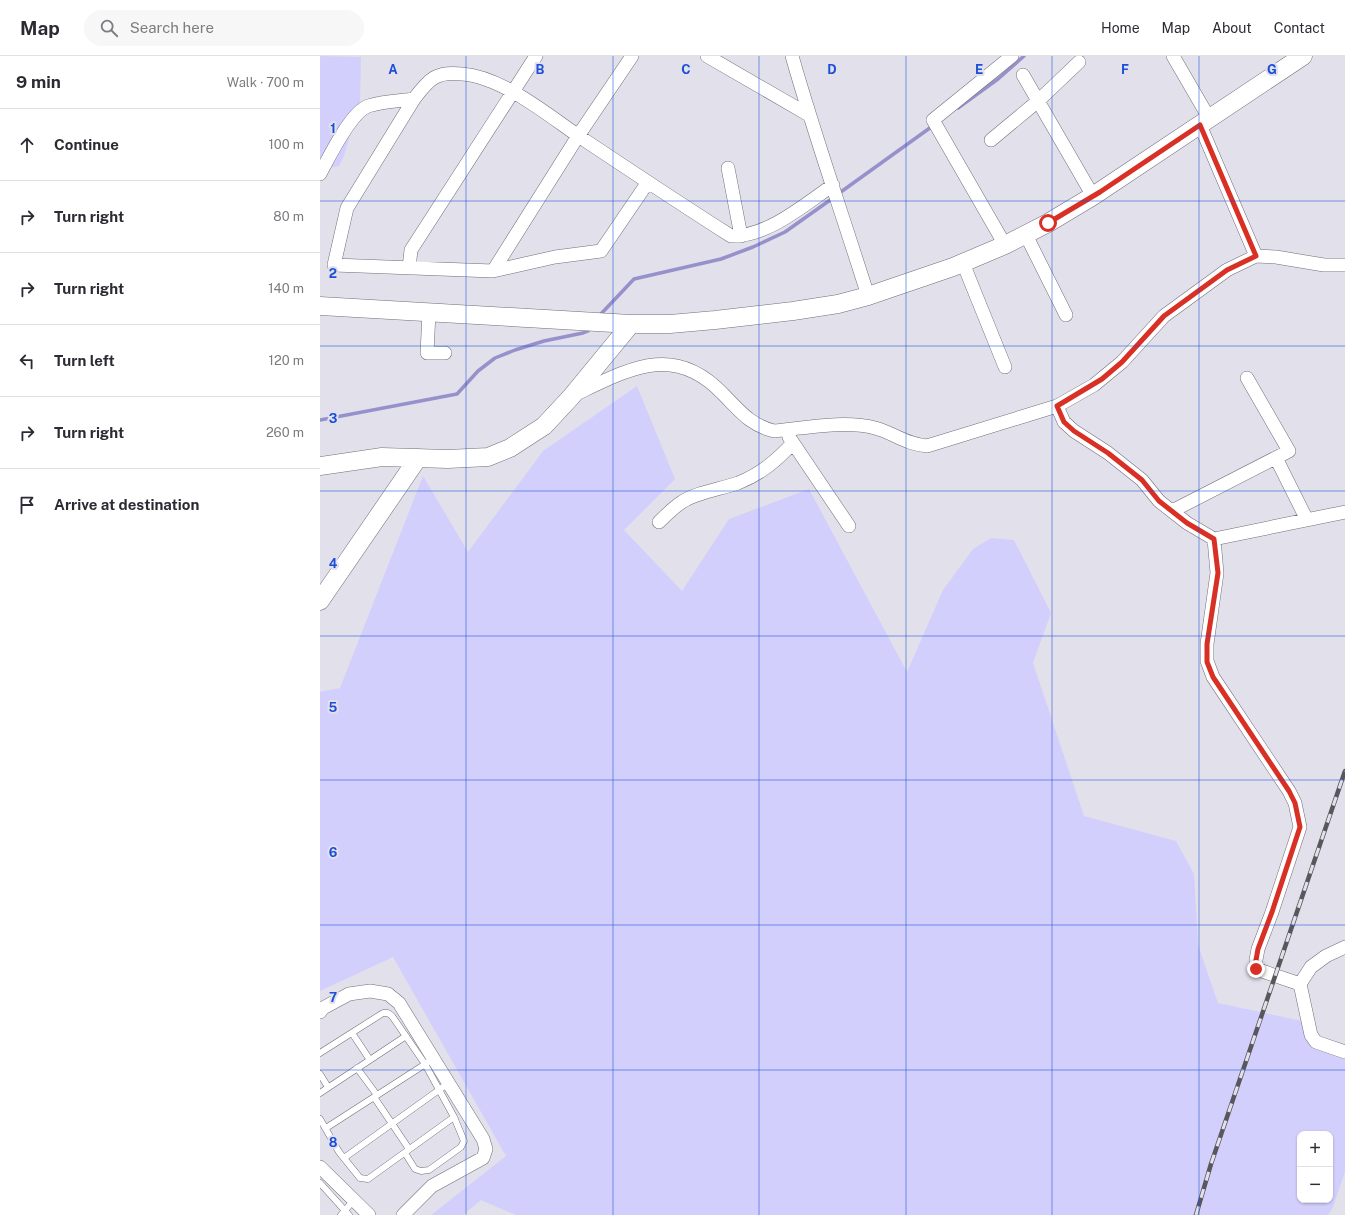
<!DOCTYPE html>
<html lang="en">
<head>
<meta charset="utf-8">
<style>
	:root { --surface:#fff; --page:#f7f7f7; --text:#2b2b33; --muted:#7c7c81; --line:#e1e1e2 }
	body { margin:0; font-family:"Public Sans",sans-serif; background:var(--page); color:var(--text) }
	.controls { position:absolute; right:12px; bottom:12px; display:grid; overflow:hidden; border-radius:8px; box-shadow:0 1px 3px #0004 }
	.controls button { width:36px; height:36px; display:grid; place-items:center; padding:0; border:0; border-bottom:1px solid var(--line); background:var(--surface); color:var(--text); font:20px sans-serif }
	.stop { position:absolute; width:12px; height:12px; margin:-9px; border:3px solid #d93025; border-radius:50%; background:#fff }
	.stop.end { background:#d93025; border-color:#fff; box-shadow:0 1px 4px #0008 }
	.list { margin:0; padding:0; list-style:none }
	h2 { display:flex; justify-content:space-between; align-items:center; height:52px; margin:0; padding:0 16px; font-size:17px }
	h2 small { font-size:13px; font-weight:400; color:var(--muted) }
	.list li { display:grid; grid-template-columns:26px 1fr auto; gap:12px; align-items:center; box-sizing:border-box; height:72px; padding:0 16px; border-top:1px solid var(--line) }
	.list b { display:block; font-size:15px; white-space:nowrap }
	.list em { font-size:13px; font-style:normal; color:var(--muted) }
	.icon { flex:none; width:22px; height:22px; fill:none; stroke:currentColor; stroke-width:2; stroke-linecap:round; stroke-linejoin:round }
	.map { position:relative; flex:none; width:1025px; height:1159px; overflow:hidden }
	header { display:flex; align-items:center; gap:24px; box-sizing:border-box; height:56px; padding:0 20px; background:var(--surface); border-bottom:1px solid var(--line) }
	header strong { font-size:19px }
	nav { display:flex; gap:22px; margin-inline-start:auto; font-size:14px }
	.search { width:280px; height:36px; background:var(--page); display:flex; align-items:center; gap:10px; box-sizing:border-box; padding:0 14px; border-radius:22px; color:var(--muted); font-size:15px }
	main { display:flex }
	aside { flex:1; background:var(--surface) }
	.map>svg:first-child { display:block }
	.green { fill:#d2cffd; fill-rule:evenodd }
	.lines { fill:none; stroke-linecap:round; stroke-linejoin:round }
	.stream { stroke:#9691ca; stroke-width:3.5 }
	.lane-casing { stroke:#6f6f78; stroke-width:7 }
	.street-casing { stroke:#6f6f78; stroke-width:14 }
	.secondary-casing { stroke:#6f6f78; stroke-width:19 }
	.lane { stroke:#fff; stroke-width:6 }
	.street { stroke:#fff; stroke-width:13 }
	.secondary { stroke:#fff; stroke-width:18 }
	.rail-casing { stroke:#57575c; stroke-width:4.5 }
	.rail { stroke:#e1e0eb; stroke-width:3; stroke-dasharray:9; stroke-linecap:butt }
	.route { stroke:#d93025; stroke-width:5 }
	.grid { fill:none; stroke:#1d4ed8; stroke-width:1; stroke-opacity:0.55 }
	.grid-label { font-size:13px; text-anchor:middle; font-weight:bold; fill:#1d4ed8; stroke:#e1e0eb; stroke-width:4; stroke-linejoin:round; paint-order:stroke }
</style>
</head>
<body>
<header>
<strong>Map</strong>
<div class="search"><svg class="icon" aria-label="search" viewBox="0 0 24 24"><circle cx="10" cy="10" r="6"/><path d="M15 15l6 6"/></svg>Search here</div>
<nav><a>Home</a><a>Map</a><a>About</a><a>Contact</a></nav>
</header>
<main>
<aside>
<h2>9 min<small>Walk · 700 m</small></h2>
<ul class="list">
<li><svg class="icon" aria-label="ahead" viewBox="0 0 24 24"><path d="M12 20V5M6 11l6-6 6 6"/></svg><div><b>Continue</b></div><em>100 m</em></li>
<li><svg class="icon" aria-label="right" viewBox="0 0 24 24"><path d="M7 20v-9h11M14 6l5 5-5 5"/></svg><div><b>Turn right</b></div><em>80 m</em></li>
<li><svg class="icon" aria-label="right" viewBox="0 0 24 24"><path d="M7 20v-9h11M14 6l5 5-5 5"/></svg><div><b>Turn right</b></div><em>140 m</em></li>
<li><svg class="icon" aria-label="left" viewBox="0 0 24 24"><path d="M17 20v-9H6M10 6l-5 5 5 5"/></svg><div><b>Turn left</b></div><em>120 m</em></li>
<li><svg class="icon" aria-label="right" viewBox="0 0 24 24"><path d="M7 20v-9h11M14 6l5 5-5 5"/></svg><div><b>Turn right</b></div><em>260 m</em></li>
<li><svg class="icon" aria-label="arrive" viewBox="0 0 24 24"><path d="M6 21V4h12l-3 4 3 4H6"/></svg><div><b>Arrive at destination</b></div></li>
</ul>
</aside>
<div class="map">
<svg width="1025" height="1159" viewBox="0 0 1025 1159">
	<rect width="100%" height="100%" fill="#e1e0eb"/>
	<path class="green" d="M 0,0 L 41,1 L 40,45 L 24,100 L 19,110 L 2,113 L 0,113 Z
		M 317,330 L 355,423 L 304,474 L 362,535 L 409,463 L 489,433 L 587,616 L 623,534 L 653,493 L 671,482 L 694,484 L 731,557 L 713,607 L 764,760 L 856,785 L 874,818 L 878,889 L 898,947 L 982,965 L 993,991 L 1025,1003 L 1025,1116 L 1013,1151 L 1008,1159 L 196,1159 L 161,1144 L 143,1159 L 111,1159 L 186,1100 L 73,901 L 0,935 L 0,636 L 20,632 L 103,420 L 148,496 L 223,395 ZM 980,1078 L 1010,1078 L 1010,1144 L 980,1144 Z"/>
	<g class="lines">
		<path class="stream" d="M 638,52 L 678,23 L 704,0
			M 518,138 L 614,69
			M 279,260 L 314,223 L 401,203 L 433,191 L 465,176 L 513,142
			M 0,364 L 137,338 L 158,315 L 175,302 L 195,294 L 224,285 L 263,277 L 268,275 L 270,272"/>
		<defs>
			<path id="lane" d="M 32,977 L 50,1004
				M 0,997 L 63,957 L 68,957 L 72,960 L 105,1008 L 134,1061 L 144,1085 L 141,1091 L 109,1114 L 101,1115 L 95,1113 L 85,1097
				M 37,1012 L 57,1039
				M 0,1018 L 8,1031
				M 0,1037 L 86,980
				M 54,1041 L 89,1093
				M 0,1063 L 19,1096 L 40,1122 L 48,1123 L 134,1061
				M 6,1072 L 107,1007
				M 24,1102 L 123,1031
				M 0,1127 L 29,1159
				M 21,1159 L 34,1144"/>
			<path id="street" d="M 387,0 L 489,59
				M 472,0 C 495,81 523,160 548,240
				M 853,0 L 889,62
				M 703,19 L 773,140
				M 94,43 L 27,152 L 14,209 L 173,215 L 258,80 L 312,0
				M 880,69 L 936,200
				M 671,84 L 718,45 L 759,6
				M 408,112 L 421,180
				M 0,118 C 9,101 31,56 48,50 C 63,45 79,45 94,43 C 109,23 116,15 142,18 C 184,21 231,62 266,85 C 314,117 362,149 411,180 C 447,181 484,149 513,129
				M 706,179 L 746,259
				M 685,189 L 613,64 L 692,0
				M 643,207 L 685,311
				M 89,212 L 91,194 L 216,0
				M 173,215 L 235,201 L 281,195 L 328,126
				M 109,257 L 107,297 L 125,297
				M 254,339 C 309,313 354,286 403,338 C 420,355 430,369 454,375 C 485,372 525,364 555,372 C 574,377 585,388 607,390 L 737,350 L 774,329 L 802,306 L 844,260 L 907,214 L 936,200 L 956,201 L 1004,209 L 1025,209
				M 737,350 L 744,366 L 754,375 L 788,397 L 822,424 L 839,445 L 867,467 L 894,483 L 897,517 L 887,588 L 887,605 L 893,621 L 969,735 L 975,747 L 980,771 L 952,856 L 938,893 L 936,904 L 936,913 L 980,928
				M 469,381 L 529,470
				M 956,402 L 987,464
				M 852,455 L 969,395 L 927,322
				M 339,466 C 346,459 354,451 362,446 C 377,436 401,433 418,427 C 441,418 457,404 473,387
				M 894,483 L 1025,456
				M 1025,891 L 1006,900 L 991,911 L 980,928 L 991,979 L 996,986 L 1025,996
				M 0,956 L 3,952 L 29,938 L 50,935 L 68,938 L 79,947 L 163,1083 L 166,1093 L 163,1102 L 112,1130 L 83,1159
				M 0,1111 L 49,1159"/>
			<path id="secondary" d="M 0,250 L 311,268 L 350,268 L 395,264 L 473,255 L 518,248 L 548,240 L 633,211 L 685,189 L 728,167 L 773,140 L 983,0
				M 0,410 L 62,401 L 128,403 L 168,401 L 190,392 L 224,370 L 251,341 L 311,268
				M 0,545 L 98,402"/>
		</defs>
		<use href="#lane" class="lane-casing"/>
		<use href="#street" class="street-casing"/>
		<use href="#secondary" class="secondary-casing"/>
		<use href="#lane" class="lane"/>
		<use href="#street" class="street"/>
		<use href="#secondary" class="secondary"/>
		<defs>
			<path id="rail" d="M 876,1159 L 891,1108 L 1025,715"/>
		</defs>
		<use href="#rail" class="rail-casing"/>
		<use href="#rail" class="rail"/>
	</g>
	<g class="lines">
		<path class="route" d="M 728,167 L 780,136 L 880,69 L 936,200 L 907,214 L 844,260 L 802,306 L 782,323 L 737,350 L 744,366 L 754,375 L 788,397 L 822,424 L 839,445 L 867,467 L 894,483 L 898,517 L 887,588 L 887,606 L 893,621 L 969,735 L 975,747 L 980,771 L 952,856 L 938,893 L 936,904 L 936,913"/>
	</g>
	<path class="grid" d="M 146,0 L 146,1159M 293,0 L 293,1159M 439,0 L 439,1159M 586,0 L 586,1159M 732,0 L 732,1159M 879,0 L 879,1159M 0,145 L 1025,145M 0,290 L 1025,290M 0,435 L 1025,435M 0,580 L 1025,580M 0,724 L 1025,724M 0,869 L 1025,869M 0,1014 L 1025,1014"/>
	<g class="grid-label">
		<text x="73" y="18">A</text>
		<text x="220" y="18">B</text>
		<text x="366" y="18">C</text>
		<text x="512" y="18">D</text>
		<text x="659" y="18">E</text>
		<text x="805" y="18">F</text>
		<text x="952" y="18">G</text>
		<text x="13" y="77">1</text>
		<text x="13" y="222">2</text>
		<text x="13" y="367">3</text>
		<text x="13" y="512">4</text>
		<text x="13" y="656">5</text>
		<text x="13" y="801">6</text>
		<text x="13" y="946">7</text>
		<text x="13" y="1091">8</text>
	</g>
</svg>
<div class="controls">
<button>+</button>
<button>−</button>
</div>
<div class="stop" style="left:728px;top:167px"></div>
<div class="stop end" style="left:936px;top:913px"></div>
</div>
</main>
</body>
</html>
